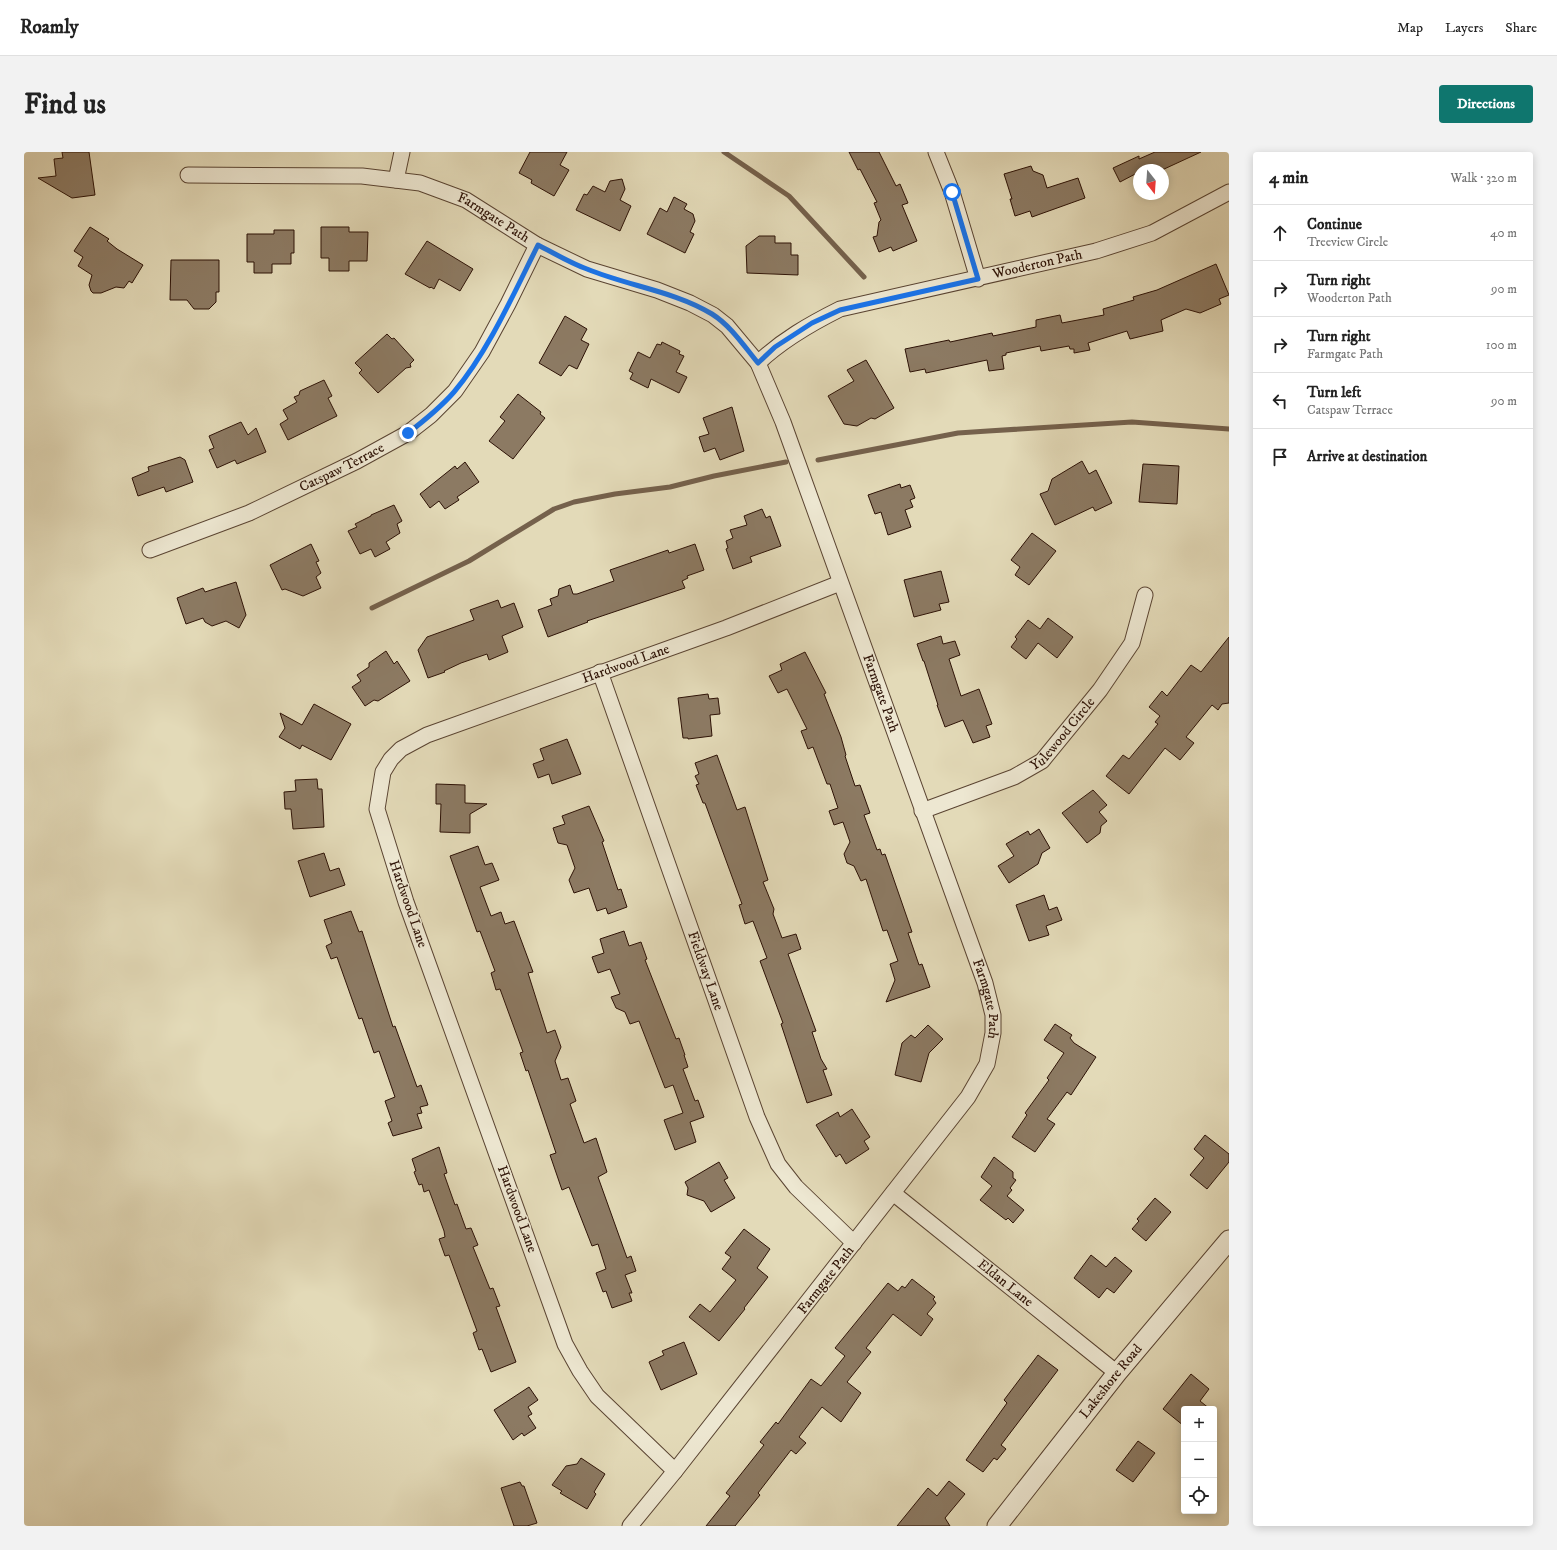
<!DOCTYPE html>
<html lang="en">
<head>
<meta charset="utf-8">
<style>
	:root { --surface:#fff; --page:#f2f2f2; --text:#222; --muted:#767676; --line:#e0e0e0; --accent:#0f766e }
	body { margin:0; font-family:"IM FELL DW Pica",serif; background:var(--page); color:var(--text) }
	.controls { position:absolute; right:12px; bottom:12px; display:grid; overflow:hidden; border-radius:4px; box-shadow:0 2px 10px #0003 }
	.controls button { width:36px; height:36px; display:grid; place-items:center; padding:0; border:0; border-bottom:1px solid var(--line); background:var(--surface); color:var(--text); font:20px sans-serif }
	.compass { position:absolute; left:1109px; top:12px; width:36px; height:36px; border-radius:50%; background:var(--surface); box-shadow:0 2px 10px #0003; rotate:163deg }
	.stop { position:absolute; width:12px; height:12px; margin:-9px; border:3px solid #1a73e8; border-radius:50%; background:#fff }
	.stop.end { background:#1a73e8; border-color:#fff; box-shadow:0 1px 4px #0008 }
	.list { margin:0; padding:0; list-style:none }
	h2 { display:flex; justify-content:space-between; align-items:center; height:52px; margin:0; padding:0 16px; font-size:17px }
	h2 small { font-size:13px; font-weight:400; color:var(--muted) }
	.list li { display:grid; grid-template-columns:26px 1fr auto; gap:12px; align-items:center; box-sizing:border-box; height:56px; padding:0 16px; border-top:1px solid var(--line) }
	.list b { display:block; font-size:15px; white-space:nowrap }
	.list p { margin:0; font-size:13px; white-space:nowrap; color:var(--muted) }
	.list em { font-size:13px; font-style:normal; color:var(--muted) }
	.icon { flex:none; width:22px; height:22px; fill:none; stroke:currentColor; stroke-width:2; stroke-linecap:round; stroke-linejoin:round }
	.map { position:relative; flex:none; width:1205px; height:1374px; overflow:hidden; border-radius:4px }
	header { display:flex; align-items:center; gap:24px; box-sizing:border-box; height:56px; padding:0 20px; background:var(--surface); border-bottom:1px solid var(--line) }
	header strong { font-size:19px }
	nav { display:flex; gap:22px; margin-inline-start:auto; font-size:14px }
	.intro { display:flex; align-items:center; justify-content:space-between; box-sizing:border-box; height:96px; padding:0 24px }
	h1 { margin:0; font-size:28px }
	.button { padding:10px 18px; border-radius:4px; background:var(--accent); color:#fff; font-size:14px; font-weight:700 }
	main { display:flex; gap:24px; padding:0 24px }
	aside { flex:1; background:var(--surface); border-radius:4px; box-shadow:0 2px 10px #0003 }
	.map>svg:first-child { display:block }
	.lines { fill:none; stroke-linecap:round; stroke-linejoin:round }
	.stream { stroke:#75614c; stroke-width:5 }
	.building { fill:#8c7a63; stroke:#2d1206 }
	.minor-casing { stroke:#5a4432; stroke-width:17 }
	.tertiary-casing { stroke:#5a4432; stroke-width:21 }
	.minor { stroke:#ede7d1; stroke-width:15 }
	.tertiary { stroke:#ede7d1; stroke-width:19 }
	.route { stroke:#1a73e8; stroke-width:5 }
	.labels { text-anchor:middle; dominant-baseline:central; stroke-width:3; stroke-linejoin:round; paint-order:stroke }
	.street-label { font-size:14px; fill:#2d1206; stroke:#ede7d1 }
</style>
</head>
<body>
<header>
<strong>Roamly</strong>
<nav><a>Map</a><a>Layers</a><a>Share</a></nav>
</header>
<div class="intro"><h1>Find us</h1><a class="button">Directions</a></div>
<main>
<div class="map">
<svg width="1205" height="1374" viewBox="0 0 1205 1374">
	<rect width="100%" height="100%" fill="#e3dab8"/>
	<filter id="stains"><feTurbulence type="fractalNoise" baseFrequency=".005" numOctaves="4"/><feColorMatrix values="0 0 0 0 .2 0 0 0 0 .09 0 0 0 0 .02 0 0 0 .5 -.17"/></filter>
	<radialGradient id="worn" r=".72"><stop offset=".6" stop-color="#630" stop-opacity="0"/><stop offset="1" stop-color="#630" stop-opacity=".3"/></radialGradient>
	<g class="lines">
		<path class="stream" d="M 700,0 L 765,44 L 840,125
			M 794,308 L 934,281 L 964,279 L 1108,270 L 1205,277
			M 348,456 L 445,409 L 530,357 L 550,350 L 591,342 L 646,335 L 690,324 L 762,310"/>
	</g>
	<path class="building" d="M 38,0 L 65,0 L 71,43 L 48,46 L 14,26 L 32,24 L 30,7 L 39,6 Z
		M 506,0 L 543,0 L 536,13 L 545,18 L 530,44 L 507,31 L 508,28 L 495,21 Z
		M 825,0 L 855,0 L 872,34 L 876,32 L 884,51 L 878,53 L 893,89 L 869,99 L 867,95 L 855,100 L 849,85 L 853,84 L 855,70 L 857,68 L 850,51 L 853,50 L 836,17 L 834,18 Z
		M 1131,0 L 1177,0 L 1138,18 L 1115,18 L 1115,20 L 1096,30 L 1089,16 L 1115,4 L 1115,7 Z
		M 1007,14 L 1009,19 L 1019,23 L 1023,36 L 1054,26 L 1061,46 L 1008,65 L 1006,59 L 991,64 L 986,47 L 988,47 L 980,22 Z
		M 598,27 L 601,37 L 596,48 L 607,54 L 596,79 L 552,58 L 560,42 L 563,43 L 569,34 L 581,40 L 586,29 Z
		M 650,45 L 663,52 L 660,57 L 669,62 L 671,69 L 666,80 L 670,82 L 661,101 L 623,82 L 636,56 L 643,60 Z
		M 66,75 L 85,87 L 83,89 L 93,97 L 119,113 L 108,131 L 105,129 L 100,136 L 92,135 L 77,141 L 69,141 L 67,139 L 65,133 L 68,123 L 54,114 L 59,105 L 50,99 Z
		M 297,75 L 325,75 L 325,80 L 344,80 L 343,109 L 325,109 L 325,119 L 305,119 L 305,106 L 297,106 Z
		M 250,78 L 270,78 L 270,101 L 267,101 L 267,112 L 248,112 L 248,121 L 230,121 L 230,110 L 223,110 L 223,82 L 250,82 Z
		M 735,84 L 751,84 L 751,91 L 767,91 L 767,103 L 774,103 L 774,123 L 723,121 L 722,94 Z
		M 403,89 L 449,117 L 436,139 L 415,127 L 410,137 L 407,135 L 406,136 L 381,122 Z
		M 147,108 L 195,108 L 195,140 L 192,140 L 192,150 L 185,157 L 170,157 L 163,148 L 146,148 Z
		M 1192,112 L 1205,143 L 1195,147 L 1197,152 L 1176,161 L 1162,157 L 1137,168 L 1139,179 L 1106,187 L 1103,179 L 1064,191 L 1066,198 L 1050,201 L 1050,197 L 1046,197 L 1045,194 L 1017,199 L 1016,194 L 982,201 L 982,203 L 978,204 L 980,217 L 965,219 L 963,208 L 902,221 L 901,217 L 886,220 L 881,197 L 925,188 L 926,190 L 968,181 L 969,184 L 1012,175 L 1012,168 L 1036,163 L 1038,171 L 1080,163 L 1079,157 L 1110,148 L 1109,145 L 1133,138 Z
		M 541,164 L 563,177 L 557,188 L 565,192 L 553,217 L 545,213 L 537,224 L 515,211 Z
		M 363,182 L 368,187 L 370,186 L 390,208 L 386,212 L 387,215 L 382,216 L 354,241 L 335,221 L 338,218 L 331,211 Z
		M 638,190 L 656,199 L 655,202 L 660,204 L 652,220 L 663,225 L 655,241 L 627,227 L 624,236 L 606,227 L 609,221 L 605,219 L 614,200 L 626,206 L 633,192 L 637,193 Z
		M 842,208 L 870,256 L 851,267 L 847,266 L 833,274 L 820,272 L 804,244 L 830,229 L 823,218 Z
		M 300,228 L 308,244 L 304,246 L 313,264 L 264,288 L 256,272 L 264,267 L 259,258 L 273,250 L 270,245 L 275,243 L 276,239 Z
		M 494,242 L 517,260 L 516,262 L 521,266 L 489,307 L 465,289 L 481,269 L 476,265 Z
		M 708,255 L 720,299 L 696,308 L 691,296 L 680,300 L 675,285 L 685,282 L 679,266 Z
		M 217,270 L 224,283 L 232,276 L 242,300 L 213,312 L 211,308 L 193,316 L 185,298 L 190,296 L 185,284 Z
		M 156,305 L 161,308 L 169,330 L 142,340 L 140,335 L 114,344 L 108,326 L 125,319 L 124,315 Z
		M 1058,309 L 1065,322 L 1072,318 L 1088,351 L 1071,359 L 1069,355 L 1031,373 L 1016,342 L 1024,339 L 1028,327 Z
		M 441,310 L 455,330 L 433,345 L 435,348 L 421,357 L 415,349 L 406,356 L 396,342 L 431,314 L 433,317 Z
		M 1119,312 L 1155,314 L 1153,352 L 1115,350 Z
		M 876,332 L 877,336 L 886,333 L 891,346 L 886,348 L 889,355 L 881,358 L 887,375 L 864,383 L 857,360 L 851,362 L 844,343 Z
		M 370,353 L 378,369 L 373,372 L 376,381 L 362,390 L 366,397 L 351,405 L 347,397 L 336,402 L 324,379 L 333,375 L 331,372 L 347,364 L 347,363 Z
		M 738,357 L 742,366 L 746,364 L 757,394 L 726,405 L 728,410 L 709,417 L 702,397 L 704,396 L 702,389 L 709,386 L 706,378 L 723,373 L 720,364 Z
		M 1008,381 L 1032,399 L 1005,433 L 991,423 L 996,415 L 987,408 Z
		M 287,392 L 295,409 L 292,410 L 297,421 L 292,425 L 297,436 L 279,444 L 261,437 L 258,438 L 246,413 Z
		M 671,392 L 680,418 L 663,424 L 664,426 L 658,429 L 661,436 L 563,469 L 564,470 L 524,485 L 514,458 L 528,453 L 526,447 L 534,444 L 535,437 L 546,433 L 549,442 L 553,442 L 590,429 L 586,418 L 644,398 L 645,401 Z
		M 917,419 L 925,450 L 915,452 L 917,458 L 890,465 L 880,428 Z
		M 212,430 L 222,463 L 215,476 L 202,469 L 188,474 L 181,470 L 179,466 L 162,472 L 153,446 L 179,436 L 181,440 Z
		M 474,448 L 477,456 L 490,451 L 499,475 L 478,484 L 484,500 L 465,508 L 463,502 L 437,511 L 420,519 L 421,520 L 404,526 L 394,498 L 403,485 L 450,468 L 446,458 Z
		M 1024,466 L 1049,485 L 1033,506 L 1014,491 L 1002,507 L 987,495 L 993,487 L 991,485 L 1004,468 L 1016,477 Z
		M 917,484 L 919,492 L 931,489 L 936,503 L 925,507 L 937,544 L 955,537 L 968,572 L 962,574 L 966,585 L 949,591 L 939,568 L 921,575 L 913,553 L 914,553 L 900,509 L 899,509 L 893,492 Z
		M 1205,485 L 1205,551 L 1198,552 L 1194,558 L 1188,553 L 1162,585 L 1170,591 L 1156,608 L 1141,596 L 1105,642 L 1082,624 L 1099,603 L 1105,607 L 1134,572 L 1131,570 L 1136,564 L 1125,555 L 1138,539 L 1143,544 L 1167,513 L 1177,520 Z
		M 362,499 L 370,512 L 373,509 L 386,529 L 354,549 L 350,548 L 341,554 L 328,535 L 337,529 L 333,523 L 345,515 L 345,511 Z
		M 781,500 L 802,541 L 800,542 L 817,585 L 822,603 L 821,604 L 831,634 L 836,633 L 846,661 L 840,663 L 853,698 L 856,697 L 858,703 L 861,702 L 888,780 L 884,781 L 895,813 L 898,812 L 906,835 L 862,850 L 871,828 L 866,812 L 874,809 L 863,778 L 859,779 L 842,727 L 837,729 L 830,714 L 823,711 L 820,702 L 826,690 L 819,670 L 810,673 L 805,659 L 814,656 L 806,632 L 803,632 L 789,595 L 784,597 L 777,579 L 783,577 L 763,537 L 754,541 L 745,524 L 758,518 L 756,512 Z
		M 684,542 L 685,547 L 694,546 L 696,562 L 686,563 L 688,584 L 664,587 L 664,586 L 659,586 L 654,546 Z
		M 290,552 L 327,572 L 307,608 L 278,593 L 276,597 L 255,585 L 261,576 L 256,561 L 278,573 Z
		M 543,587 L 557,622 L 528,632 L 525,622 L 514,626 L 509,612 L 520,608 L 516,597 Z
		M 693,603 L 713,658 L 721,655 L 744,728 L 739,730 L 750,757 L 749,762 L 758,786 L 772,782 L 777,797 L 764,802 L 792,879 L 788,880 L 797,907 L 803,917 L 799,918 L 808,943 L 783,951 L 757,872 L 759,871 L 736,809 L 743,806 L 729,769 L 721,772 L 715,753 L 718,752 L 681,651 L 679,651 L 672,633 L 675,632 L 671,624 L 675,622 L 671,611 Z
		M 293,627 L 294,637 L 298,637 L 300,675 L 269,677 L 267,657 L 261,657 L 260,640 L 272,639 L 271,628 Z
		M 412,632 L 441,633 L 441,651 L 463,652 L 446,662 L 446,681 L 416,680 L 417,652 L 412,652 Z
		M 1069,638 L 1083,653 L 1075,660 L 1083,669 L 1077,674 L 1076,681 L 1063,691 L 1038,661 Z
		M 565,654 L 580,689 L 578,690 L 594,738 L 597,737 L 603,755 L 584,762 L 582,756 L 573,759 L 565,736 L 550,741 L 545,728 L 551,716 L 543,693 L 534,691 L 529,676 L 541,672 L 538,664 Z
		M 1015,677 L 1026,696 L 1018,701 L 1014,712 L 985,731 L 974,714 L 990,704 L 982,692 L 1004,679 L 1006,683 Z
		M 454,694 L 461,713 L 468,711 L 475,728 L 456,735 L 467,764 L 477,760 L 481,772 L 490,769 L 509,820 L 504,821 L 523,881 L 531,878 L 537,895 L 531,909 L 537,928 L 544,926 L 552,949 L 546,952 L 560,991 L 572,986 L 583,1020 L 574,1025 L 603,1106 L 607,1104 L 612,1119 L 601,1123 L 608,1141 L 605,1141 L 608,1149 L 588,1156 L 582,1139 L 579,1140 L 572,1121 L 582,1117 L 574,1092 L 568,1094 L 545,1035 L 538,1038 L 526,1003 L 532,1001 L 504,918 L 502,919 L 496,901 L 499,900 L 476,837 L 472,838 L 467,821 L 471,819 L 456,779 L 453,780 L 426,704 Z
		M 300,701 L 306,719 L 315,716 L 321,733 L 286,745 L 274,709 Z
		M 1020,743 L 1025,758 L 1033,755 L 1038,768 L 1022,774 L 1025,783 L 1005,789 L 992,753 Z
		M 327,759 L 335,780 L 338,779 L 369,875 L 371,874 L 393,935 L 397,933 L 404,953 L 396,955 L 398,961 L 393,962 L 398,976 L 369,984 L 364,971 L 368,969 L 361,949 L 371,945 L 355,899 L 350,901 L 338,866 L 335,867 L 313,805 L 307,807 L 302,794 L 308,791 L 300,768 Z
		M 600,779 L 605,794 L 617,790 L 623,807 L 621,808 L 652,887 L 655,886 L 661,903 L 660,903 L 664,915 L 659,917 L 671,949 L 674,948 L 680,965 L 666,970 L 672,990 L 651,998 L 640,968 L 659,961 L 649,933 L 641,936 L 615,869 L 606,872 L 601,860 L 592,856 L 587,845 L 596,842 L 586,817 L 574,821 L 568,805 L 580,801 L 576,787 Z
		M 1031,872 L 1048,883 L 1046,886 L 1050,891 L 1072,905 L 1047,943 L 1043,940 L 1023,967 L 1031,972 L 1011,1000 L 988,985 L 1003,963 L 1001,961 L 1025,928 L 1023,926 L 1040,901 L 1020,888 Z
		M 904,873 L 919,887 L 905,901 L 897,930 L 871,923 L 878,891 L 887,883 L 891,886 Z
		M 828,957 L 846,985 L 840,989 L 845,997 L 822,1012 L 816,1002 L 812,1005 L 792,973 L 814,960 L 816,965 Z
		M 1181,983 L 1205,1002 L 1205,1010 L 1183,1037 L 1166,1023 L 1180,1006 L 1170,997 Z
		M 415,995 L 422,1017 L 423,1021 L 420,1022 L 431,1053 L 433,1052 L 442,1077 L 447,1076 L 454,1093 L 449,1095 L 466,1137 L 469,1136 L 476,1154 L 472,1155 L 492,1210 L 467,1220 L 458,1197 L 455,1198 L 449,1181 L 453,1179 L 425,1103 L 421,1104 L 415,1087 L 421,1085 L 420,1079 L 405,1038 L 400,1040 L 398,1032 L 395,1033 L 390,1020 L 392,1019 L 388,1007 Z
		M 970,1005 L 989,1020 L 989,1026 L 992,1028 L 986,1036 L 988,1038 L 983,1044 L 1000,1058 L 989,1071 L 984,1066 L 982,1068 L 956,1048 L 968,1034 L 957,1025 Z
		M 695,1010 L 704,1026 L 700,1028 L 711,1046 L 687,1060 L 680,1049 L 663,1043 L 664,1036 L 661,1030 Z
		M 1131,1046 L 1147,1060 L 1122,1089 L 1108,1077 L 1115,1069 L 1113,1067 Z
		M 720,1077 L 746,1097 L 733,1116 L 744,1125 L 720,1156 L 721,1157 L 695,1189 L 665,1165 L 676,1152 L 686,1160 L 712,1128 L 698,1117 L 707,1105 L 701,1101 Z
		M 1067,1103 L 1082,1115 L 1091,1105 L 1108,1119 L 1090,1141 L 1083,1136 L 1075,1146 L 1050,1126 Z
		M 888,1127 L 911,1145 L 909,1147 L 912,1151 L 903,1162 L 909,1167 L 897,1184 L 869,1162 L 842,1196 L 847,1200 L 823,1230 L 837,1241 L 817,1270 L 798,1255 L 775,1285 L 782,1291 L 772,1302 L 767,1298 L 734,1341 L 736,1343 L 711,1374 L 682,1374 L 706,1344 L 702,1341 L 740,1293 L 736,1290 L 752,1270 L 754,1272 L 787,1227 L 797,1234 L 821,1204 L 811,1196 L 864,1131 L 874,1139 L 878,1134 L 881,1136 Z
		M 660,1190 L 673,1222 L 637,1238 L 625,1210 L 640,1203 L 638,1199 Z
		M 1014,1203 L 1034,1218 L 977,1293 L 982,1297 L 973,1308 L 970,1306 L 959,1320 L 942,1308 L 983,1251 L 980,1248 Z
		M 1167,1222 L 1185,1237 L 1176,1249 L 1186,1257 L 1160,1257 L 1160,1274 L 1139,1257 Z
		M 505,1235 L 514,1248 L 504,1255 L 508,1262 L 504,1264 L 512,1276 L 500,1284 L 498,1281 L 489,1288 L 470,1258 Z
		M 1114,1289 L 1131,1301 L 1109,1330 L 1092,1318 Z
		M 557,1306 L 581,1322 L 570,1340 L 572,1342 L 563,1357 L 536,1341 L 538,1339 L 528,1333 L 542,1314 L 553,1312 Z
		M 925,1329 L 941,1342 L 921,1366 L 926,1374 L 873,1374 L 904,1336 L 913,1344 Z
		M 496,1330 L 498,1334 L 500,1334 L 513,1371 L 503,1374 L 490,1374 L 477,1336 Z"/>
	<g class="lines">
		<defs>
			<g id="minor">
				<path d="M 912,0 L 928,40 L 954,127"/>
				<path id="s1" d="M 164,23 L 338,24 L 396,31 L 442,48 L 513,93 L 563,117 L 633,138 L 666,151 L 689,163 L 703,174 L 734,211 L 759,270 L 961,831 L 969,863 L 969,881 L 963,912 L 944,945 L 651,1319 L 606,1374"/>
				<path d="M 372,28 L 378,0"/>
				<path id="s2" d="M 734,211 C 758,188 786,172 816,157 L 1072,99 L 1128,81 L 1205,40"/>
				<path id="s3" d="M 126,398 L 225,361 L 333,309 L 384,281 L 407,263 L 431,239 L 458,200 L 484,152 L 513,93"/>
				<path id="s4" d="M 576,520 L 733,965 L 754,1012 L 772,1035 L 830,1091"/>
				<path id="s5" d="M 898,659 L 990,625 L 1018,609 L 1076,538 L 1108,491 L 1121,443"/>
				<path id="s6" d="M 869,1041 L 1093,1221"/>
				<path id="s7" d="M 651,1319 L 573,1244 L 556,1219 L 541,1192 L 382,750 L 353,657 L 359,620 L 367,607 L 377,597 L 403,583 L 702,476 L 816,431"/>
			</g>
			<g id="tertiary">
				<path id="s8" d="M 973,1374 L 1093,1221 L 1205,1088"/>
			</g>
		</defs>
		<use href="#minor" class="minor-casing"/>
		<use href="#tertiary" class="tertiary-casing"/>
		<use href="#minor" class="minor"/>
		<use href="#tertiary" class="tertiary"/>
	</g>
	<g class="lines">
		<path class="route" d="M 384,281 C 401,268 416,256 430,240 C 464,200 490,141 514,93 C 530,101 546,111 563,117 C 604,134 650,139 688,162 C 707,174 720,194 734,211 L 751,195 L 788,171 L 816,158 L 954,127 L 928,40"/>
	</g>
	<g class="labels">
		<g class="street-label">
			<text stroke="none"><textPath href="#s1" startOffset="314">Farmgate Path</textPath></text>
			<text stroke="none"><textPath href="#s2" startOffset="301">Wooderton Path</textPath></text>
			<text stroke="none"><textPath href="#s3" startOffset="209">Catspaw Terrace</textPath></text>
			<text stroke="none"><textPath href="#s7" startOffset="1044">Hardwood Lane</textPath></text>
			<text stroke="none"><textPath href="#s1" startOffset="974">Farmgate Path</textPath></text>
			<text stroke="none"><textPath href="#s5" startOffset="164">Yulewood Circle</textPath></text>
			<text transform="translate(384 752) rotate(71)">Hardwood Lane</text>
			<text stroke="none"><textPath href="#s4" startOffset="317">Fieldway Lane</textPath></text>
			<text stroke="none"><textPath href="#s1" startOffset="1298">Farmgate Path</textPath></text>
			<text transform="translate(493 1057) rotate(70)">Hardwood Lane</text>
			<text transform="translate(802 1128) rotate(-52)">Farmgate Path</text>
			<text stroke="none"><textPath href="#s6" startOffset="144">Eldan Lane</textPath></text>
			<text stroke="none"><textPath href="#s8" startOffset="184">Lakeshore Road</textPath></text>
		</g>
	</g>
	<rect width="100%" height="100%" filter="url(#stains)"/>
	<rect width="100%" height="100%" fill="url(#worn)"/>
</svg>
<div class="controls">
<button>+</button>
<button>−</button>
<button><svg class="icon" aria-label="locate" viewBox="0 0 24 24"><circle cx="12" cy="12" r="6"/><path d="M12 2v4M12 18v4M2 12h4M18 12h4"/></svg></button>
</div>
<svg class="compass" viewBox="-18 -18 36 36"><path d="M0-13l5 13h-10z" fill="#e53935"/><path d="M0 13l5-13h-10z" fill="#767676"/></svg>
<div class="stop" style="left:928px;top:40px"></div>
<div class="stop end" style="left:384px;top:281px"></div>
</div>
<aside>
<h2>4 min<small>Walk · 320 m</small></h2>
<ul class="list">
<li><svg class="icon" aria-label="ahead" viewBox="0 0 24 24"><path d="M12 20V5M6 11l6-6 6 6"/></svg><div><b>Continue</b><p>Treeview Circle</p></div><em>40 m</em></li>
<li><svg class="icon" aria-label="right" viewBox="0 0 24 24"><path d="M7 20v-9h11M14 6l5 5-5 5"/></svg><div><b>Turn right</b><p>Wooderton Path</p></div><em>90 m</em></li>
<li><svg class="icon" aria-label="right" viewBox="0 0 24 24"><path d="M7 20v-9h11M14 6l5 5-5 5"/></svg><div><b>Turn right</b><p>Farmgate Path</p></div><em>100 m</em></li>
<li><svg class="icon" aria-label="left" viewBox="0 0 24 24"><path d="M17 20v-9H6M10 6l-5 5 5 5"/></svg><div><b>Turn left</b><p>Catspaw Terrace</p></div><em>90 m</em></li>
<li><svg class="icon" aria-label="arrive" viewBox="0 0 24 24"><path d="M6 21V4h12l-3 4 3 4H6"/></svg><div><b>Arrive at destination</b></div></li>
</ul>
</aside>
</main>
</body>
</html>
